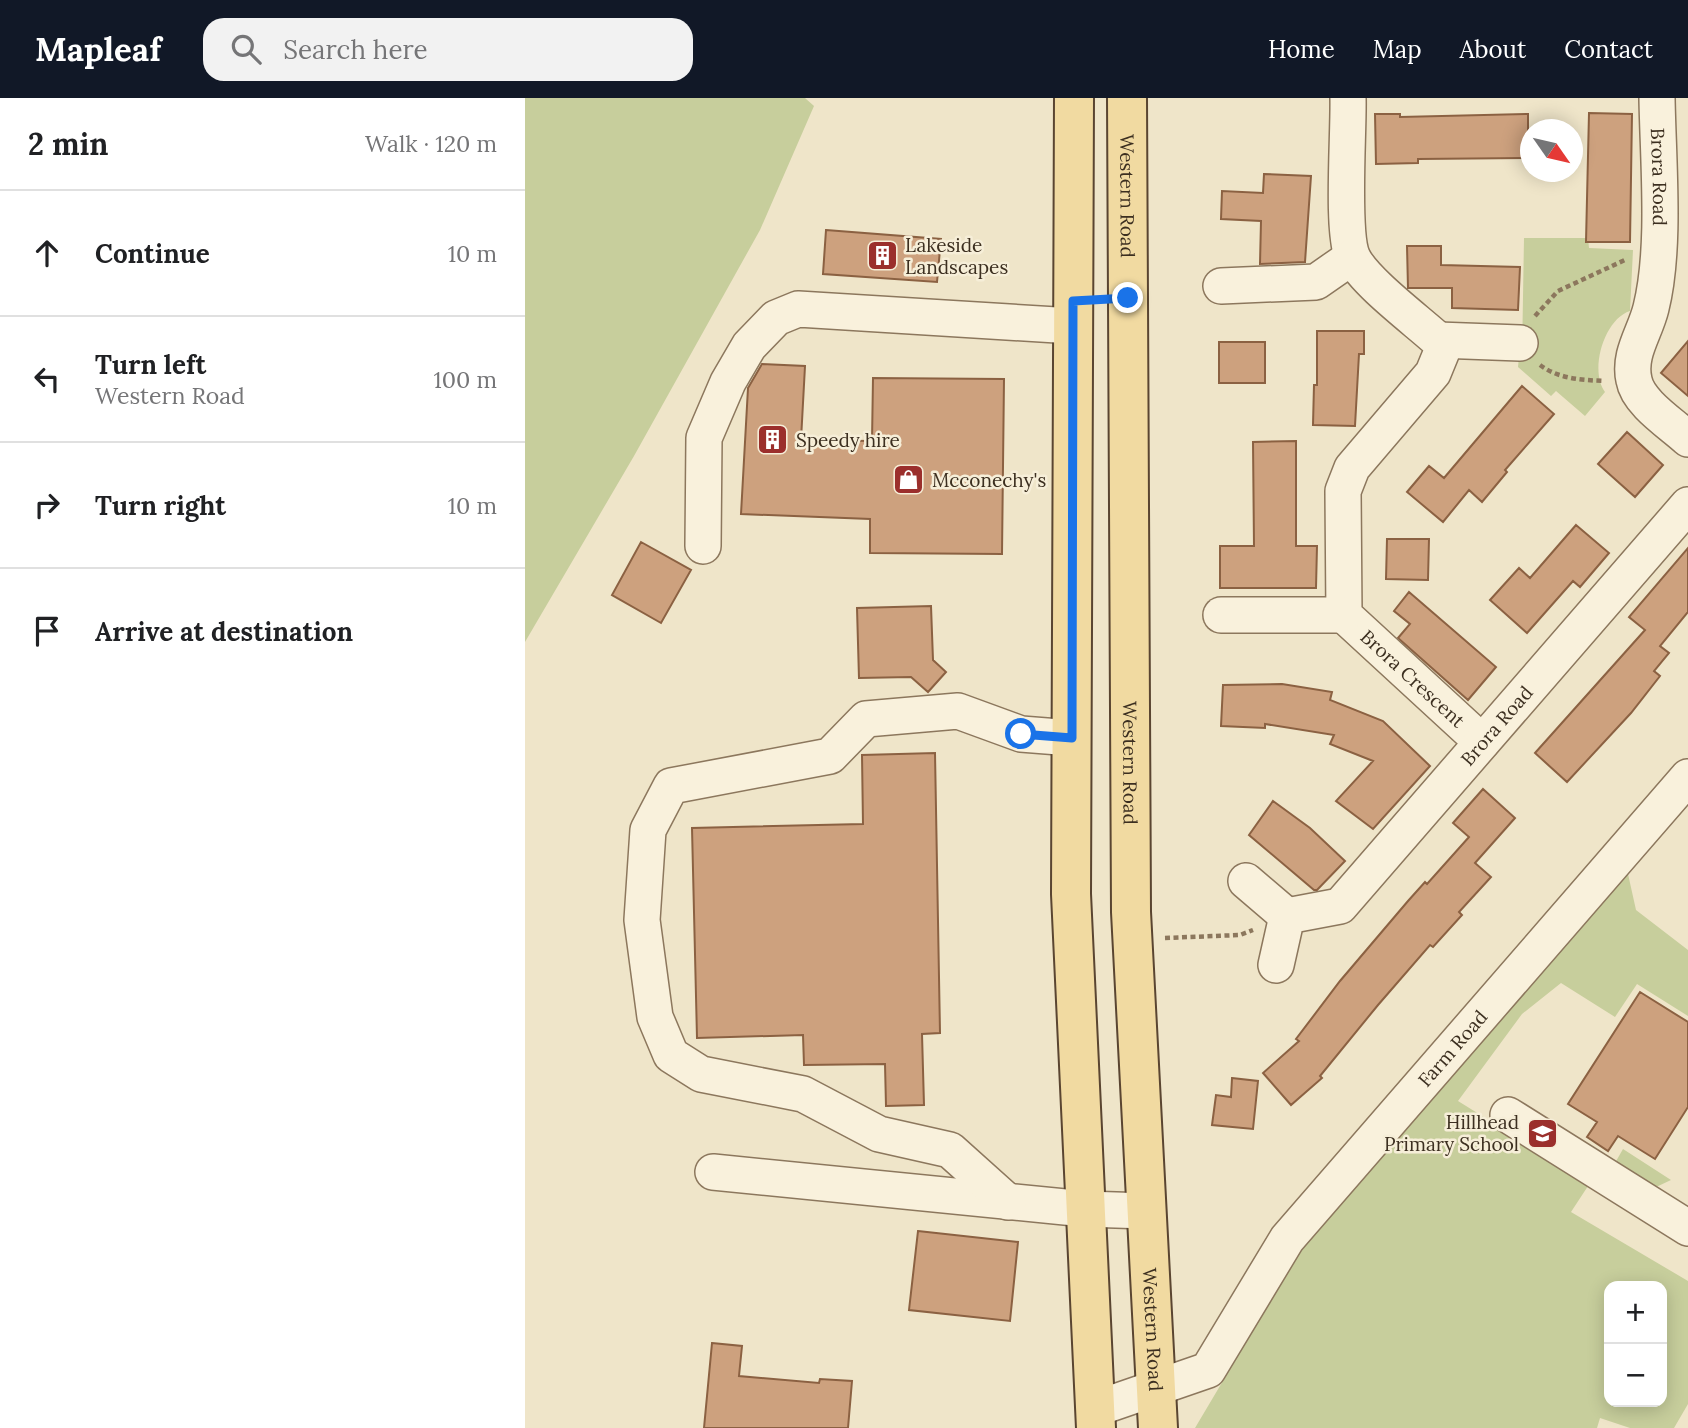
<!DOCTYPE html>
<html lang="en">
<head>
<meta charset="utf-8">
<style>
	:root { --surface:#fff; --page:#f2f2f2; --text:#202124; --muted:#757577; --line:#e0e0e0; --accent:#111827 }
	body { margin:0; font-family:Lora,serif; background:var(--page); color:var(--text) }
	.controls { position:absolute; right:21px; bottom:21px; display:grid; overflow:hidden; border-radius:14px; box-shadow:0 4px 18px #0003 }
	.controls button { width:63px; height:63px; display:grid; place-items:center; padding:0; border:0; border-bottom:2px solid var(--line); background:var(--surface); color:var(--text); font:35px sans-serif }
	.compass { position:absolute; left:995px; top:21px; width:63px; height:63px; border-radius:50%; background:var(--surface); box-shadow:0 4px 18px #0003; rotate:124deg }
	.stop { position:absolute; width:21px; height:21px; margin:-16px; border:5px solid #1a73e8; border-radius:50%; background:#fff }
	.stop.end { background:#1a73e8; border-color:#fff; box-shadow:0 2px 7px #0008 }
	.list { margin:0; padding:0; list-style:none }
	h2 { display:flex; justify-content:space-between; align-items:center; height:91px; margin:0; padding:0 28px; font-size:30px }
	h2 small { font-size:23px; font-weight:400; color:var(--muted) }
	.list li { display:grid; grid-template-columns:46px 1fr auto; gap:21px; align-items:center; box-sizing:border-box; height:126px; padding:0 28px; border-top:2px solid var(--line) }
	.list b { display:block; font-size:26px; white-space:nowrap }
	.list p { margin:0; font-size:23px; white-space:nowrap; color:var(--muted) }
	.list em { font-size:23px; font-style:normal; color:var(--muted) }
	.icon { flex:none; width:38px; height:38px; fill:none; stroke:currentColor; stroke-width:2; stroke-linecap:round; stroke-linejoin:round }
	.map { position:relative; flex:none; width:1163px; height:1330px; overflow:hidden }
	header { display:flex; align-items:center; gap:42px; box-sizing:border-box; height:98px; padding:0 35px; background:var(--accent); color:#fff }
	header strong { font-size:33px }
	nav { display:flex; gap:38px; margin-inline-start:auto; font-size:24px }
	.search { width:490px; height:63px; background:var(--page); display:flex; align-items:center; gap:18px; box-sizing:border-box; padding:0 24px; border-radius:21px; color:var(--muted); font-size:26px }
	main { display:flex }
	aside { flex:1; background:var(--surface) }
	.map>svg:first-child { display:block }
	.green { fill:#c7ce9c; fill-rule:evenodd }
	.building { fill:#cda17e; stroke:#8b6142; stroke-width:2 }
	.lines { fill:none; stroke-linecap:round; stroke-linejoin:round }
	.minor-casing { stroke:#8c775d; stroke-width:38 }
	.major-casing { stroke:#5a4531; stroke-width:42 }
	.path { stroke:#8c775d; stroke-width:4.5; stroke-dasharray:5 3.5; stroke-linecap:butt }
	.minor { stroke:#f9f1dc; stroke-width:35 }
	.major { stroke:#f1daa1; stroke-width:38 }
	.route { stroke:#1a73e8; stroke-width:9 }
	.labels { text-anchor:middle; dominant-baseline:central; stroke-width:5; stroke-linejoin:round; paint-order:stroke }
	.street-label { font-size:19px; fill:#3c2f20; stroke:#f6eed8 }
	.poi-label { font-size:19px; fill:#3c2f20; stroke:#f6eed8; text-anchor:start }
</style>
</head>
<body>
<header>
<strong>Mapleaf</strong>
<div class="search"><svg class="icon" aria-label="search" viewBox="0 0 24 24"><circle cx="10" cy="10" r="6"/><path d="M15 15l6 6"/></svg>Search here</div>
<nav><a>Home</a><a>Map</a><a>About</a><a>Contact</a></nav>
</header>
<main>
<aside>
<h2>2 min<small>Walk · 120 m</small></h2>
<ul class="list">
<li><svg class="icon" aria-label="ahead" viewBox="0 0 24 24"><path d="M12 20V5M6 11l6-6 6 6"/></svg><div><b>Continue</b></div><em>10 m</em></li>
<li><svg class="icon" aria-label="left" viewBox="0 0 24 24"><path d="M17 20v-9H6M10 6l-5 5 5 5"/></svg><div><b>Turn left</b><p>Western Road</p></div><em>100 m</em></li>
<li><svg class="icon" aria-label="right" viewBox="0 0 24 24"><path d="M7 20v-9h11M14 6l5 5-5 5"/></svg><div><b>Turn right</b></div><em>10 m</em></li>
<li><svg class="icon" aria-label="arrive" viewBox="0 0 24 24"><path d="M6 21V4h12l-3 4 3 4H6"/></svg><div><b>Arrive at destination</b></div></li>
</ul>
</aside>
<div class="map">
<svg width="1163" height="1330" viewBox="0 0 1163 1330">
	<rect width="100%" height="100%" fill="#efe5c9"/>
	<path class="green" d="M 0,0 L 280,0 L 289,8 L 235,132 L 109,358 L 0,544 Z
		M 999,140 L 1063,140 L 1064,150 L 1108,152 L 1105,213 C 1079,221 1064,273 1080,294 L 1060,318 L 1031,293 L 1026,298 L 993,269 L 994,259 L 997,258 Z
		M 1101,767 L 1111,812 L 1163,852 L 1163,918 L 1112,886 L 1090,919 L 1036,885 L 997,916 L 933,1003 L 1065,1085 L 1046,1114 L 1163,1183 L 1163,1306 L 1149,1330 L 1105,1330 L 1075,1320 L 1072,1330 L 670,1330 L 784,1138 ZM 1084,1188 L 1137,1188 L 1137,1304 L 1084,1304 Z
		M 1098,1051 L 1146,1082 L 1129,1090 L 1086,1072 Z"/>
	<path class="building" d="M 1064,15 L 1107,16 L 1105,144 L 1061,144 Z
		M 850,16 L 875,16 L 875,19 L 1003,16 L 1003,60 L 893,61 L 893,65 L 851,66 Z
		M 739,76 L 786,78 L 780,164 L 735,166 L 736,123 L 696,121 L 697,93 L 738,95 Z
		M 301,132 L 416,141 L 412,184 L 298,176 Z
		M 882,148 L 916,148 L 916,167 L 995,169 L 993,212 L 927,210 L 927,190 L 883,190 Z
		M 792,233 L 839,233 L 839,256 L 834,256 L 830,328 L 788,327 L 789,287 L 792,287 Z
		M 1163,243 L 1163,298 L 1136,275 Z
		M 694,244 L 740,244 L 740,285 L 694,285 Z
		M 237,266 L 280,268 L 276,342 L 347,343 L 348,280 L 479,281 L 477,456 L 345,455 L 345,421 L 216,416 L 223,290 Z
		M 997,288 L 1029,316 L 980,372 L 982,374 L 957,404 L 944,392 L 918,424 L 882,394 L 904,368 L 919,380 Z
		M 1102,334 L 1138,367 L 1110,399 L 1073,366 Z
		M 771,343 L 771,448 L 792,448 L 791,490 L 695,490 L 695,448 L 729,448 L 728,344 Z
		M 1051,427 L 1084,455 L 1055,489 L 1048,483 L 1002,535 L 965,502 L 994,470 L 1005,480 Z
		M 862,441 L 904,441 L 903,482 L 861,481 Z
		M 116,444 L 166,472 L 136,525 L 87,497 Z
		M 1163,450 L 1163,514 L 1135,548 L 1144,555 L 1129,573 L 1135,578 L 1106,615 L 1042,684 L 1010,655 L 1120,532 L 1104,519 Z
		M 884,494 L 971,569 L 943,602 L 873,540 L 885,526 L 869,513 Z
		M 406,508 L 408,562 L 421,574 L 403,594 L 386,579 L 334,580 L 332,510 Z
		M 757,586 L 807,594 L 805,602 L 858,623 L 905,668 L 848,731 L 811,703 L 848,663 L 805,646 L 809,637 L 740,626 L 740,630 L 696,628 L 698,587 Z
		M 410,655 L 415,935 L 397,936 L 399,1007 L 361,1008 L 360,966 L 279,967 L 278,937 L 172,940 L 167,730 L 338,726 L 337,657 Z
		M 958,691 L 990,720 L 950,765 L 966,779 L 934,814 L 937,817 L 908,849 L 905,847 L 853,907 L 795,978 L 797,980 L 766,1007 L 738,975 L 774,943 L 771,941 L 815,883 L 883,803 L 900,784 L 902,786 L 944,739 L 928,725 Z
		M 748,703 L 785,730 L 820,763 L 792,792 L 789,792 L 724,737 Z
		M 1115,894 L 1163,924 L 1163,1009 L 1130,1061 L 1093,1038 L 1083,1053 L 1062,1039 L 1072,1024 L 1043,1006 Z
		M 707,980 L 733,983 L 728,1031 L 687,1027 L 691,997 L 706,999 Z
		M 393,1133 L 493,1144 L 485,1223 L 384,1212 Z
		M 187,1245 L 217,1248 L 214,1278 L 294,1285 L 295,1281 L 327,1283 L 323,1330 L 179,1330 Z"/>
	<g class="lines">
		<defs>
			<g id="minor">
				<path id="s1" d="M 823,0 C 824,34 816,136 828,160 C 840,184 891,222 913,242 L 917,253 L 908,275 L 827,370 L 818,393 L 819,517 L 957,644"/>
				<path id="s2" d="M 1132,0 C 1133,63 1141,150 1126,210 C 1120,235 1103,256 1109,282 C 1113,305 1147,326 1163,341"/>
				<path d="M 696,188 L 791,184 L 827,159"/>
				<path d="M 913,242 L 995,245"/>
				<path d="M 178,448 L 179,340 L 203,284 L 224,248 L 251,220 L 273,211 L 548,228"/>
				<path d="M 696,517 L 819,517"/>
				<path d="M 721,783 L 762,818"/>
				<path id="s3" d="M 751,867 L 762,818 L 815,808 L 1163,407"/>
				<path d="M 983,1017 L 1163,1130"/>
				<path d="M 188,1074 L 560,1111 L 622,1113"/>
				<path d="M 483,1104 L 425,1052 L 354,1036 L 278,996 L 176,976 L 146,957 L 130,919 L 117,822 L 123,732 L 146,688 L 305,658 L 341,621 L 433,613 L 496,636 L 547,640"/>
				<path id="s4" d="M 570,1311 L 683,1272 L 762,1141 L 1163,679"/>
			</g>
			<g id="major">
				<path d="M 549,0 L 546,796 L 571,1330"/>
				<path id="s5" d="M 602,0 L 606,814 L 633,1330"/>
			</g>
		</defs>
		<use href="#minor" class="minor-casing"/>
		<use href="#major" class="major-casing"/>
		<path class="path" d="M 1010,218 L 1033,193 L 1102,161
			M 1015,267 C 1034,281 1056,282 1080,283
			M 640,840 L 715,837 L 728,832"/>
		<use href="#minor" class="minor"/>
		<use href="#major" class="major"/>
	</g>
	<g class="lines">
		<path class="route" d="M 496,636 L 547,640 L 548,203 L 603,200"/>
	</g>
	<defs>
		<symbol id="building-square" viewBox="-11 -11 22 22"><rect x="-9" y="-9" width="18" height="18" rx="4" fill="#9b2f2c" stroke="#f6eed8"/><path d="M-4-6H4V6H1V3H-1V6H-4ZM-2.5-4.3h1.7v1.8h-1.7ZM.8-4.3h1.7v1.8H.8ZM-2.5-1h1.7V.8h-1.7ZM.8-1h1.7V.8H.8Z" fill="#fff"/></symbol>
		<symbol id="shop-square" viewBox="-11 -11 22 22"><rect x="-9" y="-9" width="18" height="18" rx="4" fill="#9b2f2c" stroke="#f6eed8"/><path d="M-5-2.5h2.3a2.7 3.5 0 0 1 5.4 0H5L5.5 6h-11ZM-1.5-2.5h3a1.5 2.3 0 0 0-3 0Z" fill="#fff"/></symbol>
		<symbol id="school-square" viewBox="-11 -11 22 22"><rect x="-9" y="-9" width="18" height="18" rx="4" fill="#9b2f2c" stroke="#f6eed8"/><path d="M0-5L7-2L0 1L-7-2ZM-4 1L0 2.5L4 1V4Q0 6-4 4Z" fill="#fff"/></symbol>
	</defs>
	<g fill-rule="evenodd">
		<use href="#building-square" x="340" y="140" width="35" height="35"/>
		<use href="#building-square" x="230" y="324" width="35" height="35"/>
		<use href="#shop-square" x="366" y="364" width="35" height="35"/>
		<use href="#school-square" x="1000" y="1018" width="35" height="35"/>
	</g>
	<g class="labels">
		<g class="street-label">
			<text stroke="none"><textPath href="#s2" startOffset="79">Brora Road</textPath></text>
			<text stroke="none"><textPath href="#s5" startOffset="98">Western Road</textPath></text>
			<text stroke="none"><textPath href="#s1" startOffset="682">Brora Crescent</textPath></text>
			<text stroke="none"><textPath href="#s3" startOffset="343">Brora Road</textPath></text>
			<text stroke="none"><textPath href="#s5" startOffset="665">Western Road</textPath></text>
			<text stroke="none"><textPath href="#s4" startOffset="525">Farm Road</textPath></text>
			<text stroke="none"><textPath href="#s5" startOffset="1232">Western Road</textPath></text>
		</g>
		<g class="poi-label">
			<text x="380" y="147">Lakeside<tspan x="380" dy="22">Landscapes</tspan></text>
			<text x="271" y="342">Speedy hire</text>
			<text x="407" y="382">Mcconechy's</text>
			<text x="994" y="1024" text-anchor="end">Hillhead<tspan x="994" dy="22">Primary School</tspan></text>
		</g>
	</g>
</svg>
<div class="controls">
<button>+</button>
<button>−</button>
</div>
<svg class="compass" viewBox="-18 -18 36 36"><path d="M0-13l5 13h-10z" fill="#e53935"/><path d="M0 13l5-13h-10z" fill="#757577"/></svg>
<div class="stop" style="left:496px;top:636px"></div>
<div class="stop end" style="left:603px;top:200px"></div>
</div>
</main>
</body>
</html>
